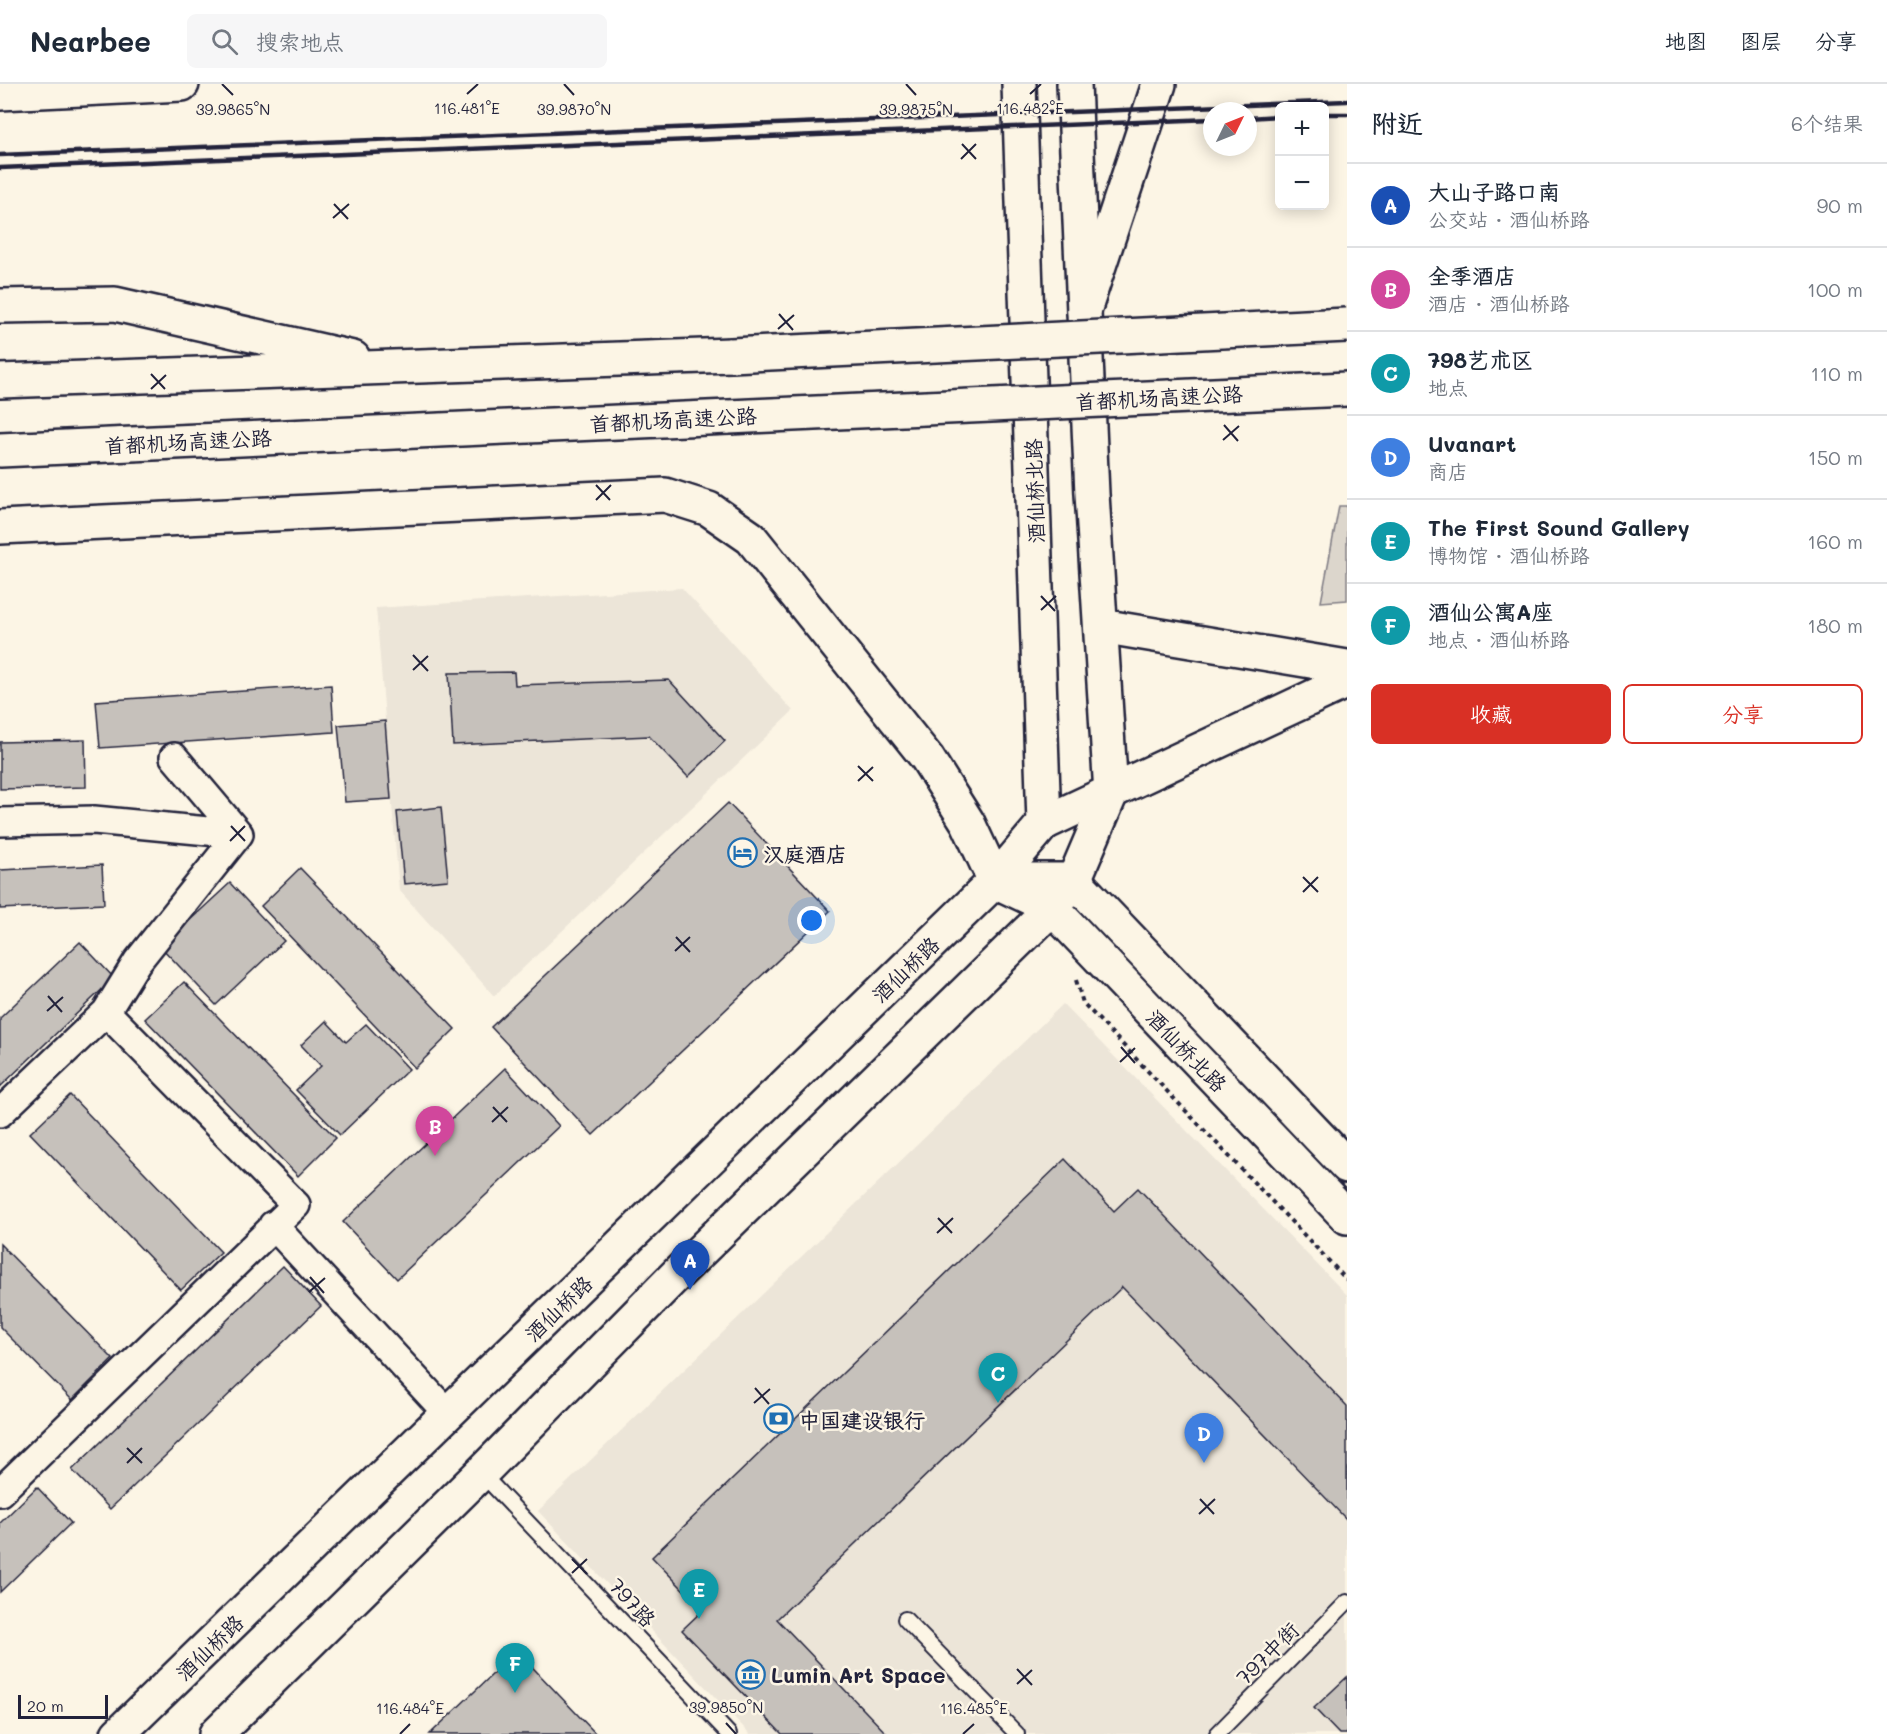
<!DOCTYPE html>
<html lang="zh">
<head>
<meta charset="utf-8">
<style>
	:root { --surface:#fff; --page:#f6f6f7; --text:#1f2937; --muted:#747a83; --line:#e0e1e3; --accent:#d93025 }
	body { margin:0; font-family:Mali,"LXGW WenKai TC",sans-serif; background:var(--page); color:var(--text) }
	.controls { position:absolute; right:18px; top:18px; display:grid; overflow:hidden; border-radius:9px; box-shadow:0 3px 15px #0003 }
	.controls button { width:54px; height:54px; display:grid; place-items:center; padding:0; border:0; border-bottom:2px solid var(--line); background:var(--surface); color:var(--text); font:30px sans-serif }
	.compass { position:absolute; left:1203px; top:18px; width:54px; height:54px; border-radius:50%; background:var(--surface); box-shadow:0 3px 15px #0003; rotate:47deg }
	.scale { position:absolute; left:18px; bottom:15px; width:90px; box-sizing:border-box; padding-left:6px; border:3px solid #22223b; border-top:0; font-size:16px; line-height:21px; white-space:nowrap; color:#22223b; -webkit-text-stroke:4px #fcf5e5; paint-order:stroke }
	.you { position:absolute; left:812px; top:837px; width:21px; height:21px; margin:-15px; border:4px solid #fff; border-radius:50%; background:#1a73e8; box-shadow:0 0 0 9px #1a73e833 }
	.badge { display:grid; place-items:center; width:39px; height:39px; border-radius:50%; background:var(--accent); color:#fff; font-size:20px; font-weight:700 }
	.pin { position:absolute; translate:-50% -50px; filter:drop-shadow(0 2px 3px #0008) }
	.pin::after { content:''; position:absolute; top:32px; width:21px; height:18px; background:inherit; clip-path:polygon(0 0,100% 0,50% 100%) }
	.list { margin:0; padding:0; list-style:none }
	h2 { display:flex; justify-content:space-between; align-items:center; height:78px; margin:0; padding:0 24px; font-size:26px }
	h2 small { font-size:20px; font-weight:400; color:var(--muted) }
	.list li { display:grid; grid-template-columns:39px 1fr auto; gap:18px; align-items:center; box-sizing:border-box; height:84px; padding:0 24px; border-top:2px solid var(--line) }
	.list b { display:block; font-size:22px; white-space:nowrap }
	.list p { margin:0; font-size:20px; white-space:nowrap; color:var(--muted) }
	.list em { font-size:20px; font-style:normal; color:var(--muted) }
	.actions { display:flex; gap:12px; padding:18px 24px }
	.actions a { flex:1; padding:14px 0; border:2px solid var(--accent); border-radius:9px; text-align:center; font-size:21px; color:var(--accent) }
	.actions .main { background:var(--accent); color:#fff }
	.icon { flex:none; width:33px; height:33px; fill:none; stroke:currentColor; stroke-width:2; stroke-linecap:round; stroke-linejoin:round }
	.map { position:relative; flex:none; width:1347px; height:1650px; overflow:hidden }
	header { display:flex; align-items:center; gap:36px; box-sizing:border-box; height:84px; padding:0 30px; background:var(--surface); border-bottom:2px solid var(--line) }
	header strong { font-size:28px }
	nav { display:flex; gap:33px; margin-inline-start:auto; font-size:21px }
	.search { width:420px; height:54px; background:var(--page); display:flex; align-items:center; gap:15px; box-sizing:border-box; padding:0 21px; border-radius:9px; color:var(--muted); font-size:22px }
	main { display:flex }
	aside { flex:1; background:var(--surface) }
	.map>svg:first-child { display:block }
	.built { fill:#ece5d8 }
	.green { fill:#dcd6cc; stroke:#7f7c84; stroke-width:1.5 }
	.building { fill:#c6c1bb; stroke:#22223b; stroke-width:1.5 }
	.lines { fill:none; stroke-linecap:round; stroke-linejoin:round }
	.lane-casing { stroke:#22223b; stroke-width:18 }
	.street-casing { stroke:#22223b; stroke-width:32 }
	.secondary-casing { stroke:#22223b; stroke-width:38 }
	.primary-casing { stroke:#22223b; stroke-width:38 }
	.highway-casing { stroke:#22223b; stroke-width:38 }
	.path { stroke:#22223b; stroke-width:4; stroke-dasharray:4.5 4.5; stroke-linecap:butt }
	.lane { stroke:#fcf5e5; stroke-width:14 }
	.street { stroke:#fcf5e5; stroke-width:27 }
	.secondary { stroke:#fcf5e5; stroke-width:33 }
	.primary { stroke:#fcf5e5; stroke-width:33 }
	.highway { stroke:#fcf5e5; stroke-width:33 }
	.rail { stroke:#22223b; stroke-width:4.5 }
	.highway-bridge-casing { stroke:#22223b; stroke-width:38; stroke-linecap:butt }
	.highway-bridge { stroke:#fcf5e5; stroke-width:33 }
	.ticks { fill:none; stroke:#22223b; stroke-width:2 }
	.labels { text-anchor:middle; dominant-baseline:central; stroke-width:5; stroke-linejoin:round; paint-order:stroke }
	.street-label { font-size:21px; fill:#22223b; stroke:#fcf5e5 }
	.poi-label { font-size:21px; font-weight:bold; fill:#22223b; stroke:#fcf5e5; text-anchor:start }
	.ticks-label { font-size:15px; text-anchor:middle; fill:#22223b; stroke:#fcf5e5; stroke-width:5; stroke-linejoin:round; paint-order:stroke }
</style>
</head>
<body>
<header>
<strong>Nearbee</strong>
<div class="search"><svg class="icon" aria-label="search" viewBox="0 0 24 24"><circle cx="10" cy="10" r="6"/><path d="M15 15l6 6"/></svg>搜索地点</div>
<nav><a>地图</a><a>图层</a><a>分享</a></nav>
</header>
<main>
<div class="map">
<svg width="1347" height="1650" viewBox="0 0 1347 1650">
	<rect width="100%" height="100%" fill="#fcf5e5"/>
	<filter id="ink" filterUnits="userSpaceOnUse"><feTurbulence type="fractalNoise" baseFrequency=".0167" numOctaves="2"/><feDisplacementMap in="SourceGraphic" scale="12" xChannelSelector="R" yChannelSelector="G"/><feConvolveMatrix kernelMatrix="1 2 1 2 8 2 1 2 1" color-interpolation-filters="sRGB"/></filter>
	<g filter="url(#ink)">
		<path class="built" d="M 682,504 L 793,627 L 494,912 L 399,806 L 376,524 Z
			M 1063,920 L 1347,1211 L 1347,1650 L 750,1650 L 538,1427 Z"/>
		<path class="green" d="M 1339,422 L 1347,422 L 1347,516 L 1321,518 Z"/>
		<path class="building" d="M 514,588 L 515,601 L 669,596 L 725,657 L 688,693 L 649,652 L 453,661 L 449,589 Z
			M 331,601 L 334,648 L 100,664 L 96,617 Z
			M 385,637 L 391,715 L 345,718 L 338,641 Z
			M 85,656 L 86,703 L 0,705 L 0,658 Z
			M 728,719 L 830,827 L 593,1051 L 491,943 Z
			M 441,723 L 448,796 L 404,800 L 397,728 Z
			M 102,781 L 104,820 L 0,825 L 0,786 Z
			M 300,784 L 455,945 L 415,984 L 261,822 Z
			M 230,799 L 284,857 L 216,921 L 161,863 Z
			M 80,858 L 114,894 L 0,1003 L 0,934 Z
			M 184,898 L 336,1054 L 298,1092 L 145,935 Z
			M 326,937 L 346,958 L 366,940 L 409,985 L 340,1051 L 296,1006 L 321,982 L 301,961 Z
			M 505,984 L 559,1042 L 397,1195 L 343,1138 Z
			M 70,1011 L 221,1168 L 181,1206 L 30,1049 Z
			M 1065,1075 L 1114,1127 L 1138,1104 L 1347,1322 L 1347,1436 L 1122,1203 L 777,1535 L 887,1650 L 782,1650 L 682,1546 L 703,1526 L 652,1473 Z
			M 0,1160 L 113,1275 L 72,1316 L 0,1243 Z
			M 283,1182 L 321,1222 L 110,1425 L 72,1386 Z
			M 37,1403 L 71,1439 L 0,1508 L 0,1439 Z
			M 517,1567 L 596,1650 L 430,1650 Z
			M 1347,1593 L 1347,1650 L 1339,1650 L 1314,1624 Z"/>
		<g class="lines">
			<defs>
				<path id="lane" d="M 481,1389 L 729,1650
					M 905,1535 L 1017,1650
					M 1217,1650 L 1347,1518"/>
				<path id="street" d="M 0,738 L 94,736 L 239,750
					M 0,1029 L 106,928 L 137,878 L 239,750 L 174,673
					M 273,1141 L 449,1331
					M 0,1408 L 296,1121 L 106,928"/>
				<path id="secondary" d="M 0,9 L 182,0
					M 1101,542 L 1347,583
					M 1044,739 L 1347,597
					M 1003,796 L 1074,796 L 1347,1082
					M 995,797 L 1052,824 L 1347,1133"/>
				<path id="primary" d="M 118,1650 L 995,797 L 1044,739 L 1019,0
					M 216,1650 L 481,1389 L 677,1190 L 1052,824 L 1074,796 L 1111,709 L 1092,410 L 1074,0"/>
				<path id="highway" d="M 0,222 L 115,220 L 353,274
					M 1084,227 L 1159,0
					M 0,297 L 731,271
					M 0,366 L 729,333
					M 0,443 L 665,411 L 709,425 L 751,454 L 927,674 L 968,739 L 995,797"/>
			</defs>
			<use href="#lane" class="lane-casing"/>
			<use href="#street" class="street-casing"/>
			<use href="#secondary" class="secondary-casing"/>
			<use href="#primary" class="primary-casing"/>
			<use href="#highway" class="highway-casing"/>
			<path class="path" d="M 1076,896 L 1083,919 L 1347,1196"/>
			<use href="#lane" class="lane"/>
			<use href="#street" class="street"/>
			<use href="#secondary" class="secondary"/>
			<use href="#primary" class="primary"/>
			<use href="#highway" class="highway"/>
			<path class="rail" d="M 1324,30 L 1347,30
				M 1248,34 L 1280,32
				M 0,71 L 1347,17
				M 0,84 L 1212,35"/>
			<defs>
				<path id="highway-bridge" d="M 731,271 L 1347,241
					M 729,333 L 1347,305"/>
			</defs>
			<use href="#highway-bridge" class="highway-bridge-casing"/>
			<use href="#highway-bridge" class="highway-bridge"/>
		</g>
	</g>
	<path class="ticks" d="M 222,0 L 233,11M 564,0 L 574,11M 906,0 L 916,11M 467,10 L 478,0M 1030,10 L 1041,0M 962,60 L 976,75M 961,75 L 976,60M 334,120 L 348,135M 333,134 L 349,120M 779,230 L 793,246M 778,245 L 794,231M 151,290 L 165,305M 151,305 L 166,291M 1224,341 L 1238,357M 1223,356 L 1239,342M 596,401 L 610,416M 596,416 L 611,401M 1041,512 L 1055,527M 1041,526 L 1056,512M 413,571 L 428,587M 413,586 L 428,572M 858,682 L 873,697M 858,697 L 873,683M 231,742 L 245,757M 230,757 L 245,742M 1303,793 L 1318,808M 1303,808 L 1318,793M 676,853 L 690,868M 675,867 L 690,853M 48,912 L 62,928M 47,927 L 63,913M 1121,963 L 1135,979M 1120,978 L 1135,964M 493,1023 L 507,1038M 492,1038 L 508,1023M 938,1134 L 952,1149M 937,1149 L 953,1134M 310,1193 L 324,1209M 309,1208 L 325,1194M 755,1304 L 769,1320M 754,1319 L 770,1305M 127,1364 L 142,1379M 127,1379 L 142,1364M 1200,1415 L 1214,1430M 1199,1430 L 1215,1415M 572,1475 L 587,1490M 572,1489 L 587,1475M 1017,1585 L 1032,1601M 1017,1600 L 1032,1586M 726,1639 L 736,1650M 400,1650 L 410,1640M 963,1650 L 974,1640"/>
	<defs>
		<symbol id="hotel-ring" viewBox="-11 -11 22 22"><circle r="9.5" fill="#fcf5e5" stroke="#1f6fb2" stroke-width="1.5"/><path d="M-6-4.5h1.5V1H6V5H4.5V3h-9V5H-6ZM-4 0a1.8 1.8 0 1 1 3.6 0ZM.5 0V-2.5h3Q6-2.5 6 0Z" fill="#1f6fb2"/></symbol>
		<symbol id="bank-ring" viewBox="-11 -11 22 22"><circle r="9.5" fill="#fcf5e5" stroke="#1f6fb2" stroke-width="1.5"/><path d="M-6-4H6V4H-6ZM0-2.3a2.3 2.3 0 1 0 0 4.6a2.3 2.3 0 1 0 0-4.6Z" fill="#1f6fb2"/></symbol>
		<symbol id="museum-ring" viewBox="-11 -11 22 22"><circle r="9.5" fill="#fcf5e5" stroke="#1f6fb2" stroke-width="1.5"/><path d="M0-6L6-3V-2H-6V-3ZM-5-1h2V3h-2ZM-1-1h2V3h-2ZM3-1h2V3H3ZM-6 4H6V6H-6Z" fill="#1f6fb2"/></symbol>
	</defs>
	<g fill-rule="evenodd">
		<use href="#hotel-ring" x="726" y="752" width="33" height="33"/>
		<use href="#bank-ring" x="762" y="1318" width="33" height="33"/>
		<use href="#museum-ring" x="734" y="1574" width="33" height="33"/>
	</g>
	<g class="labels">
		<g class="street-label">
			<text transform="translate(1159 313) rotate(-3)">首都机场高速公路</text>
			<text transform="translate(673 335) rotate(-3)">首都机场高速公路</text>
			<text transform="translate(188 357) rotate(-3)">首都机场高速公路</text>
			<text transform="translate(1034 407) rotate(-92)">酒仙桥北路</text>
			<text transform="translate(905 885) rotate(-44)">酒仙桥路</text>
			<text transform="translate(1187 966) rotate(46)">酒仙桥北路</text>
			<text transform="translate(558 1224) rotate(-44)">酒仙桥路</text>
			<text transform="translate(633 1518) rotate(47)">797路</text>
			<text transform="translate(209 1563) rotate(-44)">酒仙桥路</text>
			<text transform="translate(1267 1569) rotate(-45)">797中街</text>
		</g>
		<g class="poi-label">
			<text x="763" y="769">汉庭酒店</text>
			<text x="799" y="1335">中国建设银行</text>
			<text x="771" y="1590">Lumin Art Space</text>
		</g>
	</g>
	<g class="ticks-label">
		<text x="467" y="30">116.481°E</text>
		<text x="1030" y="30">116.482°E</text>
		<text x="233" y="31">39.9865°N</text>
		<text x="916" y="31">39.9875°N</text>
		<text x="574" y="31">39.9870°N</text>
		<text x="726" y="1629">39.9850°N</text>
		<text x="410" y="1630">116.484°E</text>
		<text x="974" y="1630">116.485°E</text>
	</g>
</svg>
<div class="controls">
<button>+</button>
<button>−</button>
</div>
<svg class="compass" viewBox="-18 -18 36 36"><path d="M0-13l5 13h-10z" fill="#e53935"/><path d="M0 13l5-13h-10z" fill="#747a83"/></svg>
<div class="scale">20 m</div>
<div class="you"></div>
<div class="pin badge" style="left:690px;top:1206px;background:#1a4fb4">A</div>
<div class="pin badge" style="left:435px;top:1072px;background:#d1479c">B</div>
<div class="pin badge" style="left:998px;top:1319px;background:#0f9aa8">C</div>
<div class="pin badge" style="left:1204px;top:1379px;background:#3f7fe0">D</div>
<div class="pin badge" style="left:699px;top:1535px;background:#0f9aa8">E</div>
<div class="pin badge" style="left:515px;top:1609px;background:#0f9aa8">F</div>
</div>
<aside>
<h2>附近<small>6个结果</small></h2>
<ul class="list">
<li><span class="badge" style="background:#1a4fb4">A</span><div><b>大山子路口南</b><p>公交站 · 酒仙桥路</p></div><em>90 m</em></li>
<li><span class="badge" style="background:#d1479c">B</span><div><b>全季酒店</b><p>酒店 · 酒仙桥路</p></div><em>100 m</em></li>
<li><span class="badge" style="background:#0f9aa8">C</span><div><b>798艺术区</b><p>地点</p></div><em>110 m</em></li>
<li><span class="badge" style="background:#3f7fe0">D</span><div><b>Uvanart</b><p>商店</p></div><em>150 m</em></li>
<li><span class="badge" style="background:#0f9aa8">E</span><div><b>The First Sound Gallery</b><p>博物馆 · 酒仙桥路</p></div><em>160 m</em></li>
<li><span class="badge" style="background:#0f9aa8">F</span><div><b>酒仙公寓A座</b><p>地点 · 酒仙桥路</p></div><em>180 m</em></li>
</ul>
<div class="actions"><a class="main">收藏</a><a>分享</a></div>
</aside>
</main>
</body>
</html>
